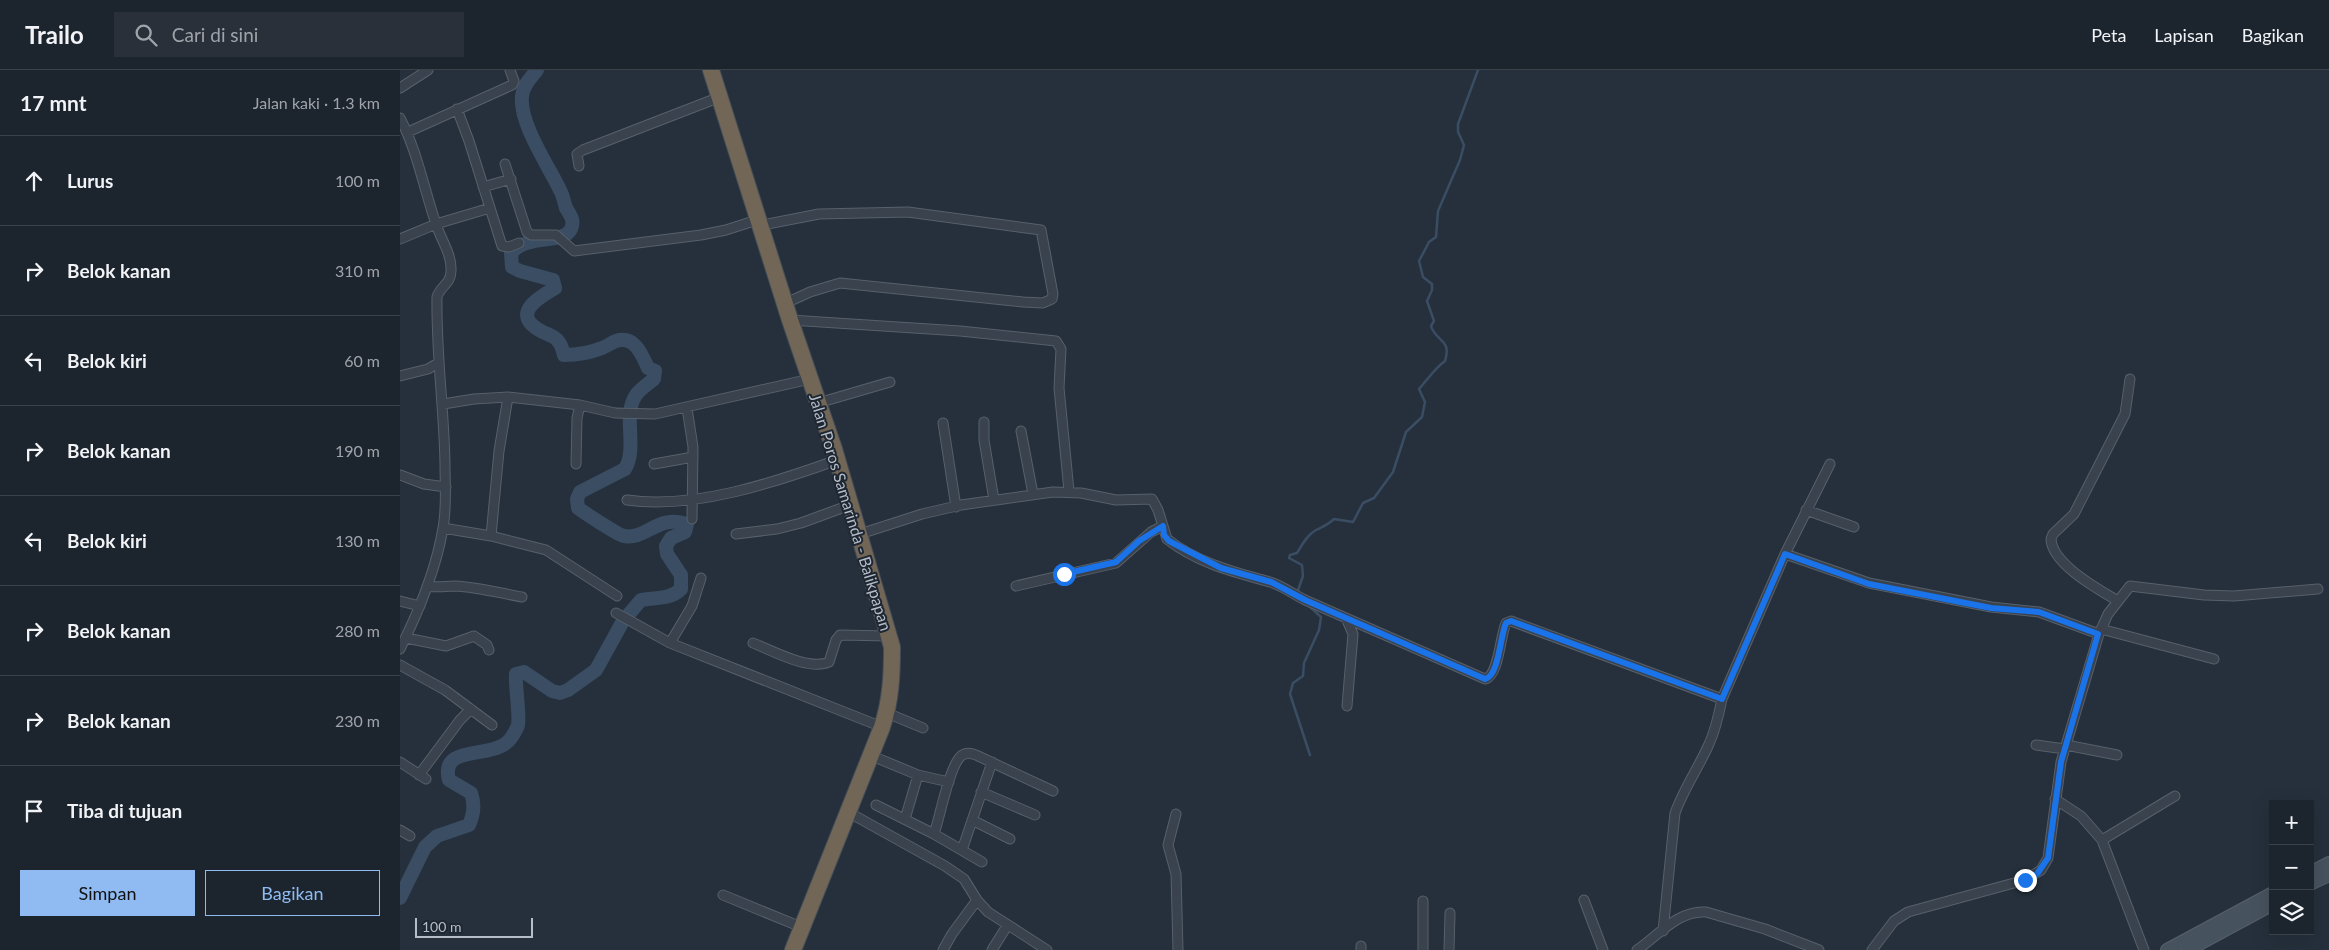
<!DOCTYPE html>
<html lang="id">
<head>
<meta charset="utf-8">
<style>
	:root { --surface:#1c242d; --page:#293039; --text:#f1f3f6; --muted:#a0a4aa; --line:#3a4149; --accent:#8fbbf2 }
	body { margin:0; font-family:Lato,sans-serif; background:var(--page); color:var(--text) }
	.controls { position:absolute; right:15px; bottom:15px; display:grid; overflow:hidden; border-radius:0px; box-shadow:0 5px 20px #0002 }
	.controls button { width:45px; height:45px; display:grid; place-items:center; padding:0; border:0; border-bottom:1px solid var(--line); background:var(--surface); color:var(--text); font:25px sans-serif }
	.scale { position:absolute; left:15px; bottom:12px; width:118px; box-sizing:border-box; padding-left:5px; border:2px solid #b5bdc8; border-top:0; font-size:14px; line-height:18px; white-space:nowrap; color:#b5bdc8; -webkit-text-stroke:4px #1e2732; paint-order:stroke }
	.stop { position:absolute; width:15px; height:15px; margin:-11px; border:4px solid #1a73e8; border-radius:50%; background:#fff }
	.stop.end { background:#1a73e8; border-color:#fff; box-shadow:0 1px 5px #0008 }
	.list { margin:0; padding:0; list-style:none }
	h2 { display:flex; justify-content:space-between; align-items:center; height:65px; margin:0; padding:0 20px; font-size:21px }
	h2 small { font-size:16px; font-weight:400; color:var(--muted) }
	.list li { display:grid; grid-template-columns:32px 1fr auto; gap:15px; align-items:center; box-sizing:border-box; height:90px; padding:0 20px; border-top:1px solid var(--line) }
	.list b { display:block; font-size:19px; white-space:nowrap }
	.list em { font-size:16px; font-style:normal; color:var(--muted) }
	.actions { display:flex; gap:10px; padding:15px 20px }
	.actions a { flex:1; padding:11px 0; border:1px solid var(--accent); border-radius:0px; text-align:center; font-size:18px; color:var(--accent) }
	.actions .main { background:var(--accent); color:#111 }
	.icon { flex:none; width:28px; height:28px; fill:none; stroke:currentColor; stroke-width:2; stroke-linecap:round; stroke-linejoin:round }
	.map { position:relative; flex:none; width:1929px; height:880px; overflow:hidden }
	header { display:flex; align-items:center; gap:30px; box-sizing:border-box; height:70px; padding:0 25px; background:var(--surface); border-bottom:1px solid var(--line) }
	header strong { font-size:24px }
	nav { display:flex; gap:28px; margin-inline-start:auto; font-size:18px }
	.search { width:350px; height:45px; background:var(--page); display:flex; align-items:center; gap:12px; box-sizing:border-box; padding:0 18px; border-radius:0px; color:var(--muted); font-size:19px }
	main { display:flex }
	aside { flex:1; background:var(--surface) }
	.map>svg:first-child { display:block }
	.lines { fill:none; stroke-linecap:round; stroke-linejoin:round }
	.stream { stroke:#3a4d63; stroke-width:2.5 }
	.river { stroke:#3a4d63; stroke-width:14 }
	.street-casing { stroke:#57606b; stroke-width:11 }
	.secondary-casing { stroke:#57606b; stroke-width:14 }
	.highway-casing { stroke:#444d58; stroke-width:18 }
	.street { stroke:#39424d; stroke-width:9 }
	.secondary { stroke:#47525f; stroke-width:12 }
	.highway { stroke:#726656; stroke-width:16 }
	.route { stroke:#1a73e8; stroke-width:6 }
	.labels { text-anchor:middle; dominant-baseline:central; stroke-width:4; stroke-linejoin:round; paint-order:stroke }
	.street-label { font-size:16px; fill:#b5bdc8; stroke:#1e2732 }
</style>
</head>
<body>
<header>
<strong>Trailo</strong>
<div class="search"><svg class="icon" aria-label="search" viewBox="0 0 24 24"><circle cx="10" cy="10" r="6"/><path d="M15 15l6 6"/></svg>Cari di sini</div>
<nav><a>Peta</a><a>Lapisan</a><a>Bagikan</a></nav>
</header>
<main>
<aside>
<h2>17 mnt<small>Jalan kaki · 1.3 km</small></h2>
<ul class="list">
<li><svg class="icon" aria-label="ahead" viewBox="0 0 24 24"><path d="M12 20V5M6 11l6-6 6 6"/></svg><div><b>Lurus</b></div><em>100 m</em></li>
<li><svg class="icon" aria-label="right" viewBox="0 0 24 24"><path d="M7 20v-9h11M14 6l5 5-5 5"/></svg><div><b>Belok kanan</b></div><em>310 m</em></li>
<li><svg class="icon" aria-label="left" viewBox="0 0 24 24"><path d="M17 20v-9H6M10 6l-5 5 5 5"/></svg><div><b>Belok kiri</b></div><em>60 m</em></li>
<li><svg class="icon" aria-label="right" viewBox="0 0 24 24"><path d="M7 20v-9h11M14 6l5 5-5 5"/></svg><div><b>Belok kanan</b></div><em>190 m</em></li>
<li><svg class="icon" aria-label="left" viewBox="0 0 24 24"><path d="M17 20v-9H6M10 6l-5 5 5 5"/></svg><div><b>Belok kiri</b></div><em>130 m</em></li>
<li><svg class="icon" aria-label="right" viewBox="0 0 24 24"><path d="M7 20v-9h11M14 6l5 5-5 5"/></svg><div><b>Belok kanan</b></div><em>280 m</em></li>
<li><svg class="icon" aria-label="right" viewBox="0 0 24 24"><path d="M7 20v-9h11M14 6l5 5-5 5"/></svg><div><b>Belok kanan</b></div><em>230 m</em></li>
<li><svg class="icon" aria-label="arrive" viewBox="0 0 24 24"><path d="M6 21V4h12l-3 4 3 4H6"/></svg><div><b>Tiba di tujuan</b></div></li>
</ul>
<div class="actions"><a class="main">Simpan</a><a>Bagikan</a></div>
</aside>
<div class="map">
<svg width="1929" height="880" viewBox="0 0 1929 880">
	<rect width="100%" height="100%" fill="#25303c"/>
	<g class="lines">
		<path class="stream" d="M 897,523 L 903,506 L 902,495 L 889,488 L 890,485 L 897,483 C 902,475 907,465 916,460 C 922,457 928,455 934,449 L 953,452 L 963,433 L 974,428 L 993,402 L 1006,362 L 1022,347 L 1025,332 L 1019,319 C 1028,309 1035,298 1045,291 C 1052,269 1036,272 1031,256 L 1034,251 L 1027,231 L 1032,220 L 1032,214 L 1023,207 L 1019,191 L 1029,172 L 1036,167 L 1038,141 L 1060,90 L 1064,75 L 1058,62 L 1058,54 L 1078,0
			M 909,536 L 921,547 L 919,560 L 904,593 L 903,606 L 893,613 L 890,624 L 910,685"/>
		<path class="river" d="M 0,828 L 25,777 L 37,766 L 69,755 C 74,744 75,734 71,723 L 49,710 C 39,672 96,691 111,668 C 113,665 117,659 118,655 C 120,645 115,617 116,604 L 124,602 L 152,621 L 160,623 L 168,620 L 196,600 L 223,551 L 241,530 C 256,527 270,530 281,519 L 281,505 L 267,484 L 266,476 L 271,468 L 285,462 L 287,454 C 257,444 247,470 224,466 C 218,465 185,443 178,438 L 177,429 L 180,422 L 225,399 C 238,378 222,345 236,325 C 240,319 248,314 254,309 L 255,301 L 248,298 C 242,285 235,265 216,271 C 211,273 207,276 202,278 C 192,282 176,285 164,285 C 163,281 161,274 158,271 C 155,266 146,264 141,261 C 110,244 138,228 155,218 L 153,210 L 120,201 L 112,197 L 111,183 C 128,163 164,175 171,159 C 175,150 170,145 166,138 C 164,132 163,125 160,120 C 148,95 119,53 122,26 C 123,15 131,8 137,0"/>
		<defs>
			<path id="street" d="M 0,18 L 28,0
				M 57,39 L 69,71 L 102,176 L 109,177 L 119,173
				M 0,48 C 17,80 24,119 36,154 C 41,170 52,184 51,201 C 51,214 40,216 37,227 C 36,283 44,338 45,394 C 45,415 47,436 43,458 C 36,500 19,541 0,579
				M 8,62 L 112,15 L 114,11 L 110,0
				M 105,94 L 127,162 L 131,165 L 156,165 L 174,181 L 301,165 L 326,160 L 360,149
				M 179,96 L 177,84 L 183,80 L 320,27
				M 83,117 L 111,109
				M 362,155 L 419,144 L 508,142 L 641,160 L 653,224 L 652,229 L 643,233 L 623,232 L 440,213 L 410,222 L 386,233
				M 0,169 L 36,154 L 90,138
				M 390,250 L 560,261 L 656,271 L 661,279 L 659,318 L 669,421
				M 0,306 L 28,299 L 38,293
				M 418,333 L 490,312
				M 43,334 L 74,329 L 108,327 L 180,335 L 215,343 L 255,344 L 410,309
				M 287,338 L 293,377 L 292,449
				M 584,352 L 584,370 L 594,430
				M 543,353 L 556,437
				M 621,361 L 633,424
				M 176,394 L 177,348 L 180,335
				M 254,394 L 293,387
				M 0,405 L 24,414 L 46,417
				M 227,430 C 293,440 376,412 437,390
				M 1406,440 L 1454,457
				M 43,458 L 91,466 L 146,480 L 217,526
				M 336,464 L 377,459 L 401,453 L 450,435
				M 460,464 L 522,444 L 561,435 L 653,422 L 681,423 L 716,430 L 752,429 L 758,440 L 767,469 C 797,493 834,502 870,512 C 883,516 893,524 905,530 L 1085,609 C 1099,606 1100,566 1106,553 L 1111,551 L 1322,629
				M 91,466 L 99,381 L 108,327
				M 1385,484 L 1430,394
				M 27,516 C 38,518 45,516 55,516 C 77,517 100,523 122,527
				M 616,516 L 716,493 L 751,462 L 763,456
				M 0,531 L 20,536
				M 1718,531 C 1698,519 1652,494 1651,469 L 1653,464 L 1674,444 L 1725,344 L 1730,309
				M 216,543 L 270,573 L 482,657
				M 946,548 L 953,564 L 947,636
				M 1701,559 L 1814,589
				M 6,568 L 46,576 L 74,566 L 87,575 L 89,580
				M 270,573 L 292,536 L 301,508
				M 353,573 C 373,581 409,601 429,592 L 436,570 L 440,565 L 489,566
				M 0,595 L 45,620 L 92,655
				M 487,643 L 523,658
				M 1636,675 L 1665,679
				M 1666,675 L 1717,685
				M 472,686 L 518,705 L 549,712
				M 0,692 L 26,709
				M 19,705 L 60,650 L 71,639
				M 581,722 L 635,745
				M 1655,729 L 1681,746 L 1702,770 L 1744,880
				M 476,735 L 534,764 L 582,792
				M 448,742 L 545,796 L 564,809 L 577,830 L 588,842 L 647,880
				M 776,744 L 768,775 L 776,804 L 778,880
				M 505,749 L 518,705
				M 572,750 L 610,769
				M 0,760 L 10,766
				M 534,764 C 540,747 549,697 561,686 C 566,682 571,683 576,685 L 653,721
				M 1702,770 L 1775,726
				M 562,780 L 592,692
				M 323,825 L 401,857
				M 1184,830 L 1203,880
				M 1263,861 L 1275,743 C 1284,718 1299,697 1309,674 C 1316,659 1319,644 1322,629 L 1385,484 L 1469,513 L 1591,537 L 1639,542 L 1699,564
				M 543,880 L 552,864 L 577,830
				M 592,880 L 607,856
				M 961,880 L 961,876
				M 1023,880 L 1023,831
				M 1049,880 L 1050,843
				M 1237,880 C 1259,865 1278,840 1306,842 L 1365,859 L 1419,880
				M 1472,880 L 1494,851 L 1508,842 L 1625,810 L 1641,800 L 1648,788 L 1661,692 L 1699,564 L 1708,544 L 1730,516 L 1804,525 L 1834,526 L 1918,519"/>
			<path id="secondary" d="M 1910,803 L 1929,793
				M 1910,814 L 1929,805
				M 1767,880 L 1873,823
				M 1788,880 L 1873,834"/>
			<path id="highway" d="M 311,0 L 390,250 L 434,379 L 492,577 C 492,605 491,630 482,657 L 393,880"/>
		</defs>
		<use href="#street" class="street-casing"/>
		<use href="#secondary" class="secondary-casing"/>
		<use href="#highway" class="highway-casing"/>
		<use href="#street" class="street"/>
		<use href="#secondary" class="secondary"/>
		<use href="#highway" class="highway"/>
	</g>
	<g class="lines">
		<path class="route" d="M 664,504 L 716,492 L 739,471 L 763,456 L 764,465 L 769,471 L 821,498 L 871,512 L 905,530 L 1085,609 C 1099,606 1100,566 1106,553 L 1111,551 L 1322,629 L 1385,484 L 1469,514 L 1591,538 L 1639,542 L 1698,564 L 1661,692 L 1648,788 L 1637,804 L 1625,810"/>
	</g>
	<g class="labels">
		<g class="street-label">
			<text transform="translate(451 442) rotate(73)">Jalan Poros Samarinda - Balikpapan</text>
		</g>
	</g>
</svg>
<div class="controls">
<button>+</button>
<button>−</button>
<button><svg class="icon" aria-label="layers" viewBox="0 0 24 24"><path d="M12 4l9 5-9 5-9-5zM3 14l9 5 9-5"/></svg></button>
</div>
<div class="scale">100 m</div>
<div class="stop" style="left:664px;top:504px"></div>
<div class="stop end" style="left:1625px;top:810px"></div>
</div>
</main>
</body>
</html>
